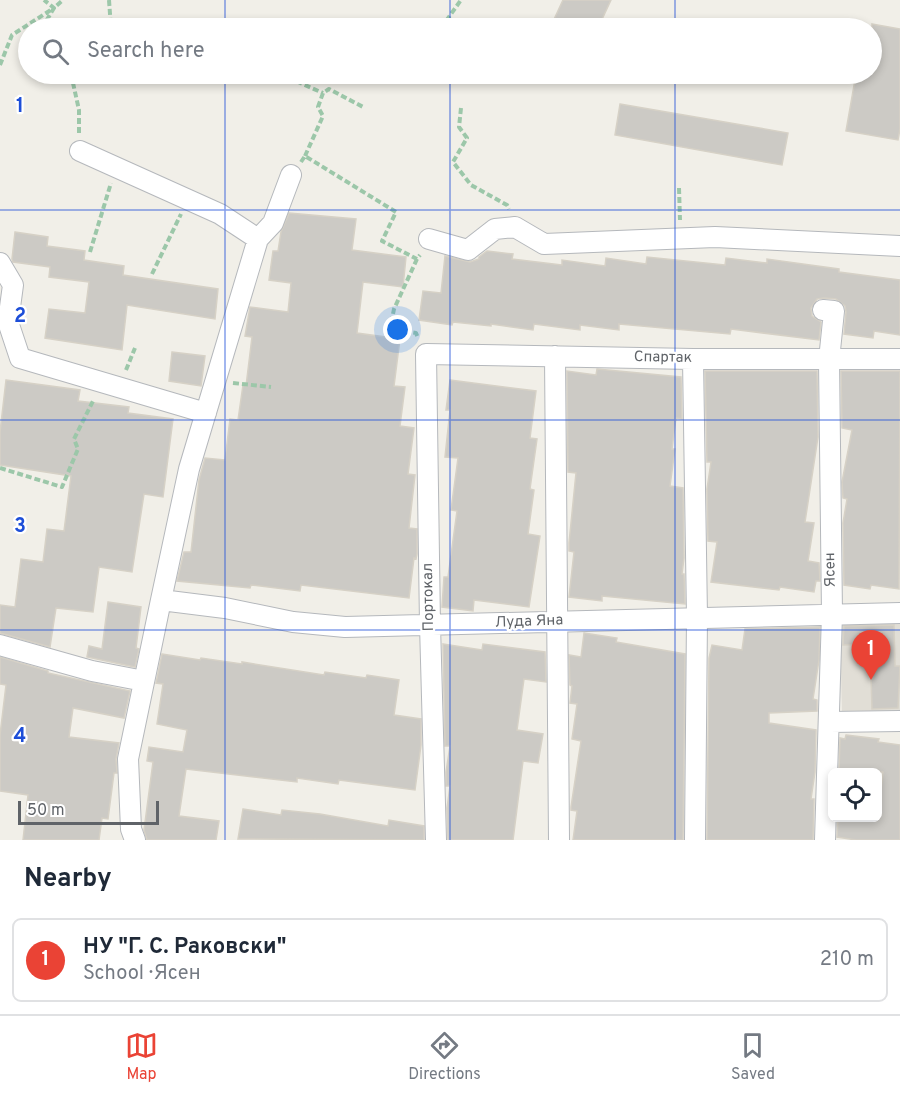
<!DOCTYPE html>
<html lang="en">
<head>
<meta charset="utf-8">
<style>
	:root { --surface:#fff; --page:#f2f2f3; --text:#1f2937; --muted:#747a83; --line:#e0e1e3; --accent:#ea4335 }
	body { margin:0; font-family:Overpass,sans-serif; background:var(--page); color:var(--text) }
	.controls { position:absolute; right:18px; bottom:18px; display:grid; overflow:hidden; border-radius:9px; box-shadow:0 3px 9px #0003 }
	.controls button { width:54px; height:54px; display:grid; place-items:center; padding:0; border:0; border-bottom:2px solid var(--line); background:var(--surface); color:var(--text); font:30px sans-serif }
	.scale { position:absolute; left:18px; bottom:15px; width:141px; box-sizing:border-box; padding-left:6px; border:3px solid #5f6368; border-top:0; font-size:16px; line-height:21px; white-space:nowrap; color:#5f6368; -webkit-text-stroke:4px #fff; paint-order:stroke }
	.you { position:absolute; left:398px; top:330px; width:21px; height:21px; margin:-15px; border:4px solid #fff; border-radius:50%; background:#1a73e8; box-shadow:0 0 0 9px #1a73e833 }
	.badge { display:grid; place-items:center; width:39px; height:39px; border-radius:50%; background:var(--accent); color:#fff; font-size:20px; font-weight:700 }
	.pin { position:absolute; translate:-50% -50px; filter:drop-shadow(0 2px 3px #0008) }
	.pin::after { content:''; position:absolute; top:32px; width:21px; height:18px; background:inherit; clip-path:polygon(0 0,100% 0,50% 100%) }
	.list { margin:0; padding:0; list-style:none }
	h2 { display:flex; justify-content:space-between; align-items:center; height:78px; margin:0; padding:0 24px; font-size:26px }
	h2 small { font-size:20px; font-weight:400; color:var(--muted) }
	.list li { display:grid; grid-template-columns:39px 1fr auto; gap:18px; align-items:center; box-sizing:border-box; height:84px; margin:0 12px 12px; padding:0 12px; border:2px solid var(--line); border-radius:9px }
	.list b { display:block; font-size:22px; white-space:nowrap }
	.list p { margin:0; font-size:20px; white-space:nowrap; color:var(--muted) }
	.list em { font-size:20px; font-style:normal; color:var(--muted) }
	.icon { flex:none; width:33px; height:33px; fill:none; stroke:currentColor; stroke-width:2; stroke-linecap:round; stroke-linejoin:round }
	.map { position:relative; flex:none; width:900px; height:840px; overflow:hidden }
	.search { position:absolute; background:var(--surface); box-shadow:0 3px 9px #0003; left:18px; right:18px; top:18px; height:66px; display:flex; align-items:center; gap:15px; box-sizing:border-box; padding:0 21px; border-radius:33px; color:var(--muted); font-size:22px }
	.sheet { height:174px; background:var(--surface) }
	nav { display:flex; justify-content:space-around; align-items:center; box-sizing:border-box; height:84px; border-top:2px solid var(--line); background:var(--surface); font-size:16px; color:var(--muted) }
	nav a { display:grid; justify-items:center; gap:3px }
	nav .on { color:var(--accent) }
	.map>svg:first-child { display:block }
	.education { fill:#e1ded6 }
	.building { fill:#cccac5; stroke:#d6d1c6; stroke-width:1.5 }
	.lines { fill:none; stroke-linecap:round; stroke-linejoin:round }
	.minor-casing { stroke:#b5b8bc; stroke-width:22 }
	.path { stroke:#9cc7a9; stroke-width:4; stroke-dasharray:6 3; stroke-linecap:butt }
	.minor { stroke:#fff; stroke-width:20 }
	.grid { fill:none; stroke:#1d4ed8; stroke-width:1.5; stroke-opacity:0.55 }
	.labels { text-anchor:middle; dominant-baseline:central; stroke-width:4.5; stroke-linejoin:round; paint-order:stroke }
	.street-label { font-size:15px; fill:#5f6368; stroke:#fff }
	.grid-label { font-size:20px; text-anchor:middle; font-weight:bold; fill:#1d4ed8; stroke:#fff; stroke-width:4.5; stroke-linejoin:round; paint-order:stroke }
</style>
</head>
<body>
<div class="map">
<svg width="900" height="840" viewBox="0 0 900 840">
	<rect width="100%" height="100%" fill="#f1efe8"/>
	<path class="education" d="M 900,623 L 900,716 L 842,717 L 840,624 Z"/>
	<path class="building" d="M 563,0 L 611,0 L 598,28 L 550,28 Z
		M 872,24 L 900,29 L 900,129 L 898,140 L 846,131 L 856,74 L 872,74 Z
		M 620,104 L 788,133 L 782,165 L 615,135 Z
		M 289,213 L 356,219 L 352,250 L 406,257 L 403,287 L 363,282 L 357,333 L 400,339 L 394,386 L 405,387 L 400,426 L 414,428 L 408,474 L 415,475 L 409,528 L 417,529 L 417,554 L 416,559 L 414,558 L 409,598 L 301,585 L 300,591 L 251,585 L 250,588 L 177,581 L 184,552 L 191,552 L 199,480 L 205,458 L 225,460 L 230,419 L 238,420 L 243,385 L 246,386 L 252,337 L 245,336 L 250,307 L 288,312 L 291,283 L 269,280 L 273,251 L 278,251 L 281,232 Z
		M 15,232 L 48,237 L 47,246 L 85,251 L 84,260 L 124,266 L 123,275 L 218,289 L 215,319 L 127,305 L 122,350 L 45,338 L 49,309 L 85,313 L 89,282 L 49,277 L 50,267 L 13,262 L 12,259 Z
		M 487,251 L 513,254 L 512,259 L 562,265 L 562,260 L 605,266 L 606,258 L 646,264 L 647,257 L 725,265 L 726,258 L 767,263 L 767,259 L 839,269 L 839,272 L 900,280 L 900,335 L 874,331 L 873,338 L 844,334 L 846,312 L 845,306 L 836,299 L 824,298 L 817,299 L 811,308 L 812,316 L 821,322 L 819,340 L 731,329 L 730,334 L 619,324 L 619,330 L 580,325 L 580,330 L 534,324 L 533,330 L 491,324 L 491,326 L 453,322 L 452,325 L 419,320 L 423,291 L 441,293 L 445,256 L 470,262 L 479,259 L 479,257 Z
		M 172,352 L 205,356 L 201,386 L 169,381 Z
		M 597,369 L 681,377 L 682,419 L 676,418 L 672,449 L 675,449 L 670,486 L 683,488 L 684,558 L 682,574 L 684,574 L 685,604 L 602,596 L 602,601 L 569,597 L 574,552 L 569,551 L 569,543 L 576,473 L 568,472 L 567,371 L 596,375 Z
		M 705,371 L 817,371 L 818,437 L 805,522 L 814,523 L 808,561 L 819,563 L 820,581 L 816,581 L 814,592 L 780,587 L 779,590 L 711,582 L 717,542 L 708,541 L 707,489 L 711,462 L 707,462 Z
		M 841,371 L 900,371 L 899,589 L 871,585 L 870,589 L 844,585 L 843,523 L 847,499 L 843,498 L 842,482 L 852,430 L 842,428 Z
		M 6,380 L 80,390 L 78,401 L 129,407 L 128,413 L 173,419 L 163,497 L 144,494 L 132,572 L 99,567 L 93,612 L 56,608 L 50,647 L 0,633 L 0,605 L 15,607 L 21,559 L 43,562 L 47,529 L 64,531 L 71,476 L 0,465 L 0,432 Z
		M 450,380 L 536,391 L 530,438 L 537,439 L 530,489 L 534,490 L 528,534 L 540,536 L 529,607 L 474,600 L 473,611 L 442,607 L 444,577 L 448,577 L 457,511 L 451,510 L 458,458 L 445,457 L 450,410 L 446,410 Z
		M 108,602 L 141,607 L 136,648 L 139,649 L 135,667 L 87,657 L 89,646 L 102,649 Z
		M 894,625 L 895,666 L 900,666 L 898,708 L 872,709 L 870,644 L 843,645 L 844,626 Z
		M 820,627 L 819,660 L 813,699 L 817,700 L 817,711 L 769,713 L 769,723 L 816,730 L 815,772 L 811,799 L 814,799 L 813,840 L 707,840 L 709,658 L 712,645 L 742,650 L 745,629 Z
		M 584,633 L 617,638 L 616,642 L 685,654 L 683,840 L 573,840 L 577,811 L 571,810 L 571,807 L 581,741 L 572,739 L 577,704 L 570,703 L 572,686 L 570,685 L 569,655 L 581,657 Z
		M 443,644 L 482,650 L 483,644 L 545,652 L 546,682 L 524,679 L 517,730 L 543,734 L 538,763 L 523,761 L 513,840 L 448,840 L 447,808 L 450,786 L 446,786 L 446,772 L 450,746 L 445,746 Z
		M 162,654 L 200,660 L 201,658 L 242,664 L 242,662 L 324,675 L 325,672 L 366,678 L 367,675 L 399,680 L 394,715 L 421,719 L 421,745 L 415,790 L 339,780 L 338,784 L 297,778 L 297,782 L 186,769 L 179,816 L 219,821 L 216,840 L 147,840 L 144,830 L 153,762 L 147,761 L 149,747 L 183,752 L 187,730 L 157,724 L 163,684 L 156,683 Z
		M 0,657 L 48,671 L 48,673 L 130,691 L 124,718 L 73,708 L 69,737 L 119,743 L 116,759 L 117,773 L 114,773 L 108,819 L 102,818 L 99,840 L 23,840 L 28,795 L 0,791 L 0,735 L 6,685 L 0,684 Z
		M 846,735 L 879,739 L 878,742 L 900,745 L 900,840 L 856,840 L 837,837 L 838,818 L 878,818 L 883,772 L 839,772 L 840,738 L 845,739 Z
		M 243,809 L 281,815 L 282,810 L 320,814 L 388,826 L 389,820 L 424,826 L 424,840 L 238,839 Z"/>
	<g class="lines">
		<defs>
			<path id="minor" d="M 80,151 L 220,214 L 258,239
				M 429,239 L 468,250 L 495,229 L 515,227 L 544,244 L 715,237 L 900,246
				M 0,263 L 13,285 L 8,322 L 20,358 L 206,413
				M 823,310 L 834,311 L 829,360 L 832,614 L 825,840
				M 555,356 L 559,840
				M 693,359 L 697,617 L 695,840
				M 161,600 L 225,608 L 293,622 L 345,627 L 900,613
				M 0,645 L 92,671 L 144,681
				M 830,722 L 900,721
				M 135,840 L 131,829 L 128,759 L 161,600 L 189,469 L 258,239 L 273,223 L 291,175
				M 436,840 L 430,625 L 426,354 L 693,359 L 900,359"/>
		</defs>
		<use href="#minor" class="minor-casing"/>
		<path class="path" d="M 109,0 L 111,28
			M 42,28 L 54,8 L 63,0
			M 441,28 L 461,0
			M 0,65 L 12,35 L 54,8 L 44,0
			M 71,74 L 79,110 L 79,135
			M 280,74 L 323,93
			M 461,108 L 459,127 L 467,138 L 453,162 L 471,185 L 507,205 L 509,209
			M 305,156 L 323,116 L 318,107 L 323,93 L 329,89 L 365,108
			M 301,162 L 305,156 L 396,212 L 382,241 L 417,259 L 420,255
			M 679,188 L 680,220
			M 90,252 L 111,183
			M 417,259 L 394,309 L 390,329 L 416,333 L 418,338
			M 152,274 L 181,214
			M 126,370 L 135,348
			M 233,383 L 271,387
			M 0,468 L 62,487 L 78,449 L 74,439 L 94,399"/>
		<use href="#minor" class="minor"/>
	</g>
	<path class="grid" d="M 225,0 L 225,28M 450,0 L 450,28M 675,0 L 675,28M 225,74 L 225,840M 450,74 L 450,840M 675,74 L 675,840M 0,210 L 900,210M 0,420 L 900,420M 0,630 L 900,630"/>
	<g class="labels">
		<g class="street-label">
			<text transform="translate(663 358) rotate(1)">Спартак</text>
			<text transform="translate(831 570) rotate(-91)">Ясен</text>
			<text transform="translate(429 597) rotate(-91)">Портокал</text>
			<text transform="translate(529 622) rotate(-2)">Луда Яна</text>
		</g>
	</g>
	<g class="grid-label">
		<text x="20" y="112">1</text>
		<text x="20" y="322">2</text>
		<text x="20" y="532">3</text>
		<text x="20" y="742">4</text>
	</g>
</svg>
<div class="controls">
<button><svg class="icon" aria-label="locate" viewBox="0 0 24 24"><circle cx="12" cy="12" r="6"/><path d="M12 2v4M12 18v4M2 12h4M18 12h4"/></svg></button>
</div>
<div class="scale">50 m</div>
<div class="you"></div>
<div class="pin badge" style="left:871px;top:680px">1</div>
<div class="search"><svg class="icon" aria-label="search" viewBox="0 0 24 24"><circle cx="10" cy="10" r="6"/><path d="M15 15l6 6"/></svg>Search here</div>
</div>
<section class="sheet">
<h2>Nearby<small></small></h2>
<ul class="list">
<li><span class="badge">1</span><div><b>НУ &quot;Г. С. Раковски&quot;</b><p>School · Ясен</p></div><em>210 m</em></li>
</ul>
</section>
<nav>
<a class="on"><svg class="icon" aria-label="map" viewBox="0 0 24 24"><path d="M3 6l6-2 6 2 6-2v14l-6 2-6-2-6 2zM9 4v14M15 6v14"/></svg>Map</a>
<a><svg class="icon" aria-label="directions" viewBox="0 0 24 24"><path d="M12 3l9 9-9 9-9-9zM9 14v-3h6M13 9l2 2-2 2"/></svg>Directions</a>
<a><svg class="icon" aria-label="saved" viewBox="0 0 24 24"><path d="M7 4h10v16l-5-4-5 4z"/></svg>Saved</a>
</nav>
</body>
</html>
